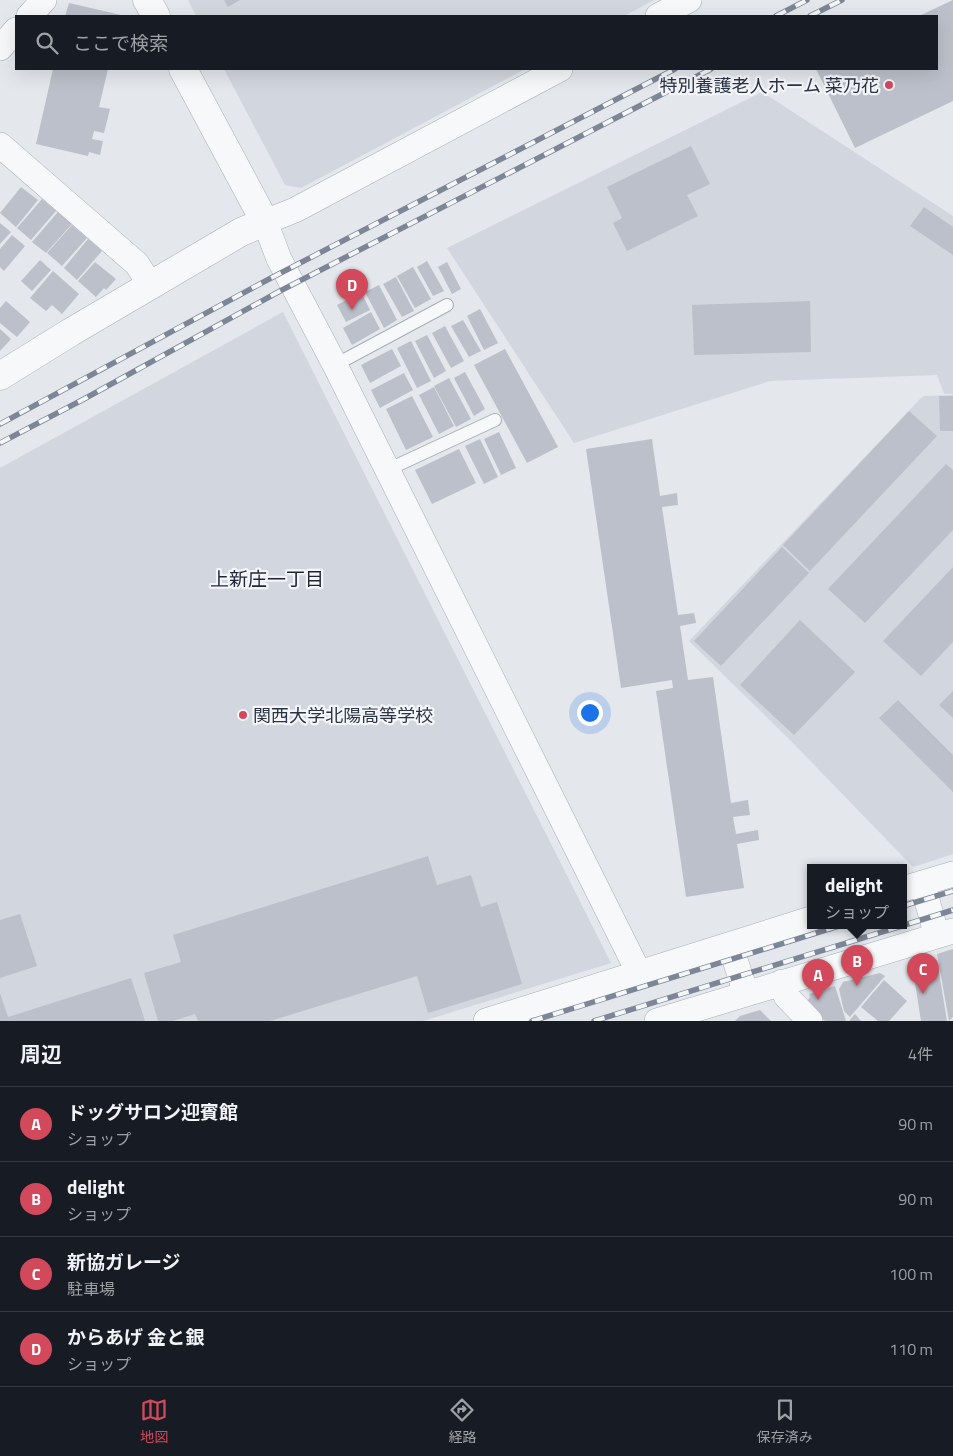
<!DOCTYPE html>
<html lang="ja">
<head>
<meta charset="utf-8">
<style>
	:root { --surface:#171b24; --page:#242831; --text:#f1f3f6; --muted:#9ea1a6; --line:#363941; --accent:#d1495b }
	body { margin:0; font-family:"Titillium Web","Noto Sans JP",sans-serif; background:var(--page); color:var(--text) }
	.you { position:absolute; left:589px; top:712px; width:18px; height:18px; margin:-12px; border:4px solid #fff; border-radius:50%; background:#1a73e8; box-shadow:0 0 0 8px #1a73e833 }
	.badge { display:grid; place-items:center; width:32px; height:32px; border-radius:50%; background:var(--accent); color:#fff; font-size:16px; font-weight:700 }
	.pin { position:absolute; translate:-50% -41px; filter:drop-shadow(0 1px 2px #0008) }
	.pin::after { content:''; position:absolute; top:26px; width:18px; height:15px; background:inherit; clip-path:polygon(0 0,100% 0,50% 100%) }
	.popup { position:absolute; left:807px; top:864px; width:100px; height:65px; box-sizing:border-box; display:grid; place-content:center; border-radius:0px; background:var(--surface); filter:drop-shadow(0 1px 4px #0005); font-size:16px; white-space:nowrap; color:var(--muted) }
	.popup b { font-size:19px; color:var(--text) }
	.popup::after { content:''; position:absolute; left:50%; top:100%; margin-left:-10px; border:10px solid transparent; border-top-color:var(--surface) }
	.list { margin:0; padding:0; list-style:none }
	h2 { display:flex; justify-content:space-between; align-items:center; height:65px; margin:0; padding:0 20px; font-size:21px }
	h2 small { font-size:16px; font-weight:400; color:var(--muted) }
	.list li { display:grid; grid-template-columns:32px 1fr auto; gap:15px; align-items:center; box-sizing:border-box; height:75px; padding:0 20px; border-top:1px solid var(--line) }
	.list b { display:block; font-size:19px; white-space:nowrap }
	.list p { margin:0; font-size:16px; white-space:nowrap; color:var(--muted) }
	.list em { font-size:16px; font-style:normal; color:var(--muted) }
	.icon { flex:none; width:28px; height:28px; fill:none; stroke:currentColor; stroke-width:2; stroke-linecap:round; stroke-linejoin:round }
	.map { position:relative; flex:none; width:953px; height:1021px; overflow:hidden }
	.search { position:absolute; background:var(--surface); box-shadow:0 5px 20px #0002; left:15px; right:15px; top:15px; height:55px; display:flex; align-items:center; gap:12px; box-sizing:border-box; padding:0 18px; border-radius:0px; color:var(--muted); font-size:19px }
	.sheet { height:365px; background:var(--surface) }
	nav { display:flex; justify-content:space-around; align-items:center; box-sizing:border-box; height:70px; border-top:1px solid var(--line); background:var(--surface); font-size:14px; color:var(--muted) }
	nav a { display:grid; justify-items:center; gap:2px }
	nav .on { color:var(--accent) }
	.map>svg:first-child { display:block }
	.built { fill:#d2d6de }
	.building { fill:#bbc0ca }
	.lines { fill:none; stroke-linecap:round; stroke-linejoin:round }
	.service-casing { stroke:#a9aeb7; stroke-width:14 }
	.minor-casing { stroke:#a9aeb7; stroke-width:26 }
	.tertiary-casing { stroke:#a9aeb7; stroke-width:29 }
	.service { stroke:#f7f8fa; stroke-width:12 }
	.minor { stroke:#f7f8fa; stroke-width:25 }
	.tertiary { stroke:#f7f8fa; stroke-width:28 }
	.rail-casing { stroke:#7d8696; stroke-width:5.5 }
	.rail { stroke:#f4f6f9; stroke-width:4; stroke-dasharray:11; stroke-linecap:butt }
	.poi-dot { fill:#d1495b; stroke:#f4f6f9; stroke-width:2 }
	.labels { text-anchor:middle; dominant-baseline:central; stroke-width:4.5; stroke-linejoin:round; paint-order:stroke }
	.poi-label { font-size:18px; fill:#2b3445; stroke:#f4f6f9; text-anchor:end }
	.neighbourhood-label { font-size:19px; fill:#1d2536; stroke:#f4f6f9 }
</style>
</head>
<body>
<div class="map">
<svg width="953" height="1021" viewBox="0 0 953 1021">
	<rect width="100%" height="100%" fill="#e4e7ec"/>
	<path class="built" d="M 188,0 L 654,0 L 624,16 L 196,16 Z
		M 224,69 L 525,69 L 301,188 L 285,185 Z
		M 762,92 L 953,216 L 953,394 L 944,394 L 937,375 L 770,381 L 574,443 L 447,248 Z
		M 283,312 L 611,963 L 423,1021 L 0,1021 L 0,468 Z
		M 953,395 L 953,854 L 913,867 L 792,742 L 689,641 L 920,399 L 924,396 Z"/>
	<path class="building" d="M 224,0 L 240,0 L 228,7 Z
		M 953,0 L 953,101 L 855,148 L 816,69 L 937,69 L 937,16 L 919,16 Z
		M 69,3 L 121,15 L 121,16 L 65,16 Z
		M 53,69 L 108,69 L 99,107 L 110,109 L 104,133 L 94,131 L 92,139 L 103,141 L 100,155 L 89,152 L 88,156 L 36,144 Z
		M 691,146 L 710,184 L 687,195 L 698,216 L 627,251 L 613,223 L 622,218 L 607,187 Z
		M 21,187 L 38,200 L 16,227 L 0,213 Z
		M 42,199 L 56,211 L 31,240 L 17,228 Z
		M 924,207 L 953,227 L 953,255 L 910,226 Z
		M 58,212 L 72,224 L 46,253 L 32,242 Z
		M 0,223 L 11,232 L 0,244 Z
		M 72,225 L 87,238 L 62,266 L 47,253 Z
		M 12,235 L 25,246 L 4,271 L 0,267 L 0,249 Z
		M 88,239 L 102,251 L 77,280 L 64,268 Z
		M 40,260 L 51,270 L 32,291 L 21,281 Z
		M 427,261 L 444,291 L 433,296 L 417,267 Z
		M 95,262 L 116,279 L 106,290 L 104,288 L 96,297 L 78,281 Z
		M 447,262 L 461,289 L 452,294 L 438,267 Z
		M 413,267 L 431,299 L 415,308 L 397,276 Z
		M 53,271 L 79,294 L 62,314 L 52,305 L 46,311 L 30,298 Z
		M 396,277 L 414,311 L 402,317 L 383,284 Z
		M 379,285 L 397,320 L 384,328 L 365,292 Z
		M 361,292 L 370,310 L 346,322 L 337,305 Z
		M 6,301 L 30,322 L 17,337 L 0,323 L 0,308 Z
		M 810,301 L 811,352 L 694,355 L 692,305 Z
		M 480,309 L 498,343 L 484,350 L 467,316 Z
		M 371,312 L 380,329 L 352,345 L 343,328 Z
		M 463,320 L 481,351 L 469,357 L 451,326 Z
		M 445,326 L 464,361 L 451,368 L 432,333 Z
		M 0,329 L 11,339 L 0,351 Z
		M 427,335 L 446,371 L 434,378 L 415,341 Z
		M 411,341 L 431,381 L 417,388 L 397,348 Z
		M 392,349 L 401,366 L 370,383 L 361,365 Z
		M 505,349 L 558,447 L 527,463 L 474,365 Z
		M 465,372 L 485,409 L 474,416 L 454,378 Z
		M 404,373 L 413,390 L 380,408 L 371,390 Z
		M 449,378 L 471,419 L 456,427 L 434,386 Z
		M 434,387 L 454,426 L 439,434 L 419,395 Z
		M 412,396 L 433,437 L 406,450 L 386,409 Z
		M 939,396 L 953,396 L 953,431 L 940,431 Z
		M 909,411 L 937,436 L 810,571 L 783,545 Z
		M 499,432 L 516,468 L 501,475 L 484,439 Z
		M 480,439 L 498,477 L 484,484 L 465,446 Z
		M 652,439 L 660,496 L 677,493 L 678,505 L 662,507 L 678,615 L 694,613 L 696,623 L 680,626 L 688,680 L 713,677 L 731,803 L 748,800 L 750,815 L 733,817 L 736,834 L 758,830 L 759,840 L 737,844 L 744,888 L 686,897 L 656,691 L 673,688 L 672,680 L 621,688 L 586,449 Z
		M 459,449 L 476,483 L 432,504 L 415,470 Z
		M 946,464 L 953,470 L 953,530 L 865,623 L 828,589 Z
		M 782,547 L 809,573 L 721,666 L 694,641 Z
		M 953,567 L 953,642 L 921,676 L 883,641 Z
		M 800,620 L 855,672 L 794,735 L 740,685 Z
		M 953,691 L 953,718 L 939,705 Z
		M 898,700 L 953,755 L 953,792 L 879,718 Z
		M 428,856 L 437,885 L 471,875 L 481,907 L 497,902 L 522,984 L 428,1013 L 417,976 L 270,1021 L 198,1021 L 195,1014 L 173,1021 L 158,1021 L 144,973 L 181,962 L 173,935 Z
		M 20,914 L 37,966 L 0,978 L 0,920 Z
		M 953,949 L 953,1017 L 949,1021 L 937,954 Z
		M 937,960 L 947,1021 L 921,1021 L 912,964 Z
		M 880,973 L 885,976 L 850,1017 L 844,1011 L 839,989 L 841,986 L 843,982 Z
		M 131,978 L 145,1021 L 0,1021 L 0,993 L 8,1017 Z
		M 884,980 L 907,1001 L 889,1021 L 878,1021 L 861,1007 Z
		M 835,986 L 846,1021 L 825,1021 L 810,1008 L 808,1000 L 810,997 L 809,994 Z
		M 760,1010 L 771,1021 L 735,1021 L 740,1016 Z
		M 855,1014 L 861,1021 L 849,1021 Z"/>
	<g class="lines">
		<defs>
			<path id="service" d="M 335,365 L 447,305
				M 387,470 L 495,420"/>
			<path id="minor" d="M 29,16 L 44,0
				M 658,16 L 689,0
				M 0,48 L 16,30
				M 560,69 L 295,210 L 265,222 L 279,259 L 335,365 L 639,973
				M 0,145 L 137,264 L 151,286
				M 922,883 L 937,936
				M 903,889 L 953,874
				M 730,945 L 746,993
				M 782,982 L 786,996 L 810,1021
				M 486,1021 L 811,919
				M 657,1021 L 953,931"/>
			<path id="tertiary" d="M 147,0 L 156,16
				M 0,376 L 71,332 L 241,232 L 265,222 L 183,69"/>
		</defs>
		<use href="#service" class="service-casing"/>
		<use href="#minor" class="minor-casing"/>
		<use href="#tertiary" class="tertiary-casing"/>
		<use href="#service" class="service"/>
		<use href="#minor" class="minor"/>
		<use href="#tertiary" class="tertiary"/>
		<defs>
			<path id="rail" d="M 776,16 L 807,0
				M 810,16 L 842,0
				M 0,424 L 271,278 L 675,69
				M 0,443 L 84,399 L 280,291 L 711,69
				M 903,906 L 953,891
				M 532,1021 L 842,925
				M 594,1021 L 953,910"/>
		</defs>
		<use href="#rail" class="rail-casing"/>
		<use href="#rail" class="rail"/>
	</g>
	<g class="poi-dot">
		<circle cx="889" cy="85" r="5"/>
		<circle cx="243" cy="715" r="5"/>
	</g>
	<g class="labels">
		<g class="poi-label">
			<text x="879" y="85">特別養護老人ホーム 菜乃花</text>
			<text x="253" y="715" text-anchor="start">関西大学北陽高等学校</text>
		</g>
		<g class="neighbourhood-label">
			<text x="267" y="578">上新庄一丁目</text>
		</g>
	</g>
</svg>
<div class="you"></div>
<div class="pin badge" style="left:818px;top:1000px">A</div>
<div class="pin badge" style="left:857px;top:986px">B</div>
<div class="popup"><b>delight</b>ショップ</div>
<div class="pin badge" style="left:923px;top:994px">C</div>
<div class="pin badge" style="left:352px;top:310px">D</div>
<div class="search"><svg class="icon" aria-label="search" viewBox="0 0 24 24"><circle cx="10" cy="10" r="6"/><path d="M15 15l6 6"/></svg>ここで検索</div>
</div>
<section class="sheet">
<h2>周辺<small>4件</small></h2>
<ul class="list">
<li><span class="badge">A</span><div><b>ドッグサロン迎賓館</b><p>ショップ</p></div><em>90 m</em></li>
<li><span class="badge">B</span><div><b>delight</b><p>ショップ</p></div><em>90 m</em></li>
<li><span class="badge">C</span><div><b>新協ガレージ</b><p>駐車場</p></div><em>100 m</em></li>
<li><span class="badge">D</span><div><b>からあげ 金と銀</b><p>ショップ</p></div><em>110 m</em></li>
</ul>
</section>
<nav>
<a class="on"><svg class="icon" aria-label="map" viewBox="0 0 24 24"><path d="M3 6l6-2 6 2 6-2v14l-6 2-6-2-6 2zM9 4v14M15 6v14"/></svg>地図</a>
<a><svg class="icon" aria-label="directions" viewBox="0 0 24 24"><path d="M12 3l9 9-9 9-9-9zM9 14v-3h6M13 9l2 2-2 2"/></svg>経路</a>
<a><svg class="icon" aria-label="saved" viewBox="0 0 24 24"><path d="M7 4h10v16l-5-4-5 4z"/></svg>保存済み</a>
</nav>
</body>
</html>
